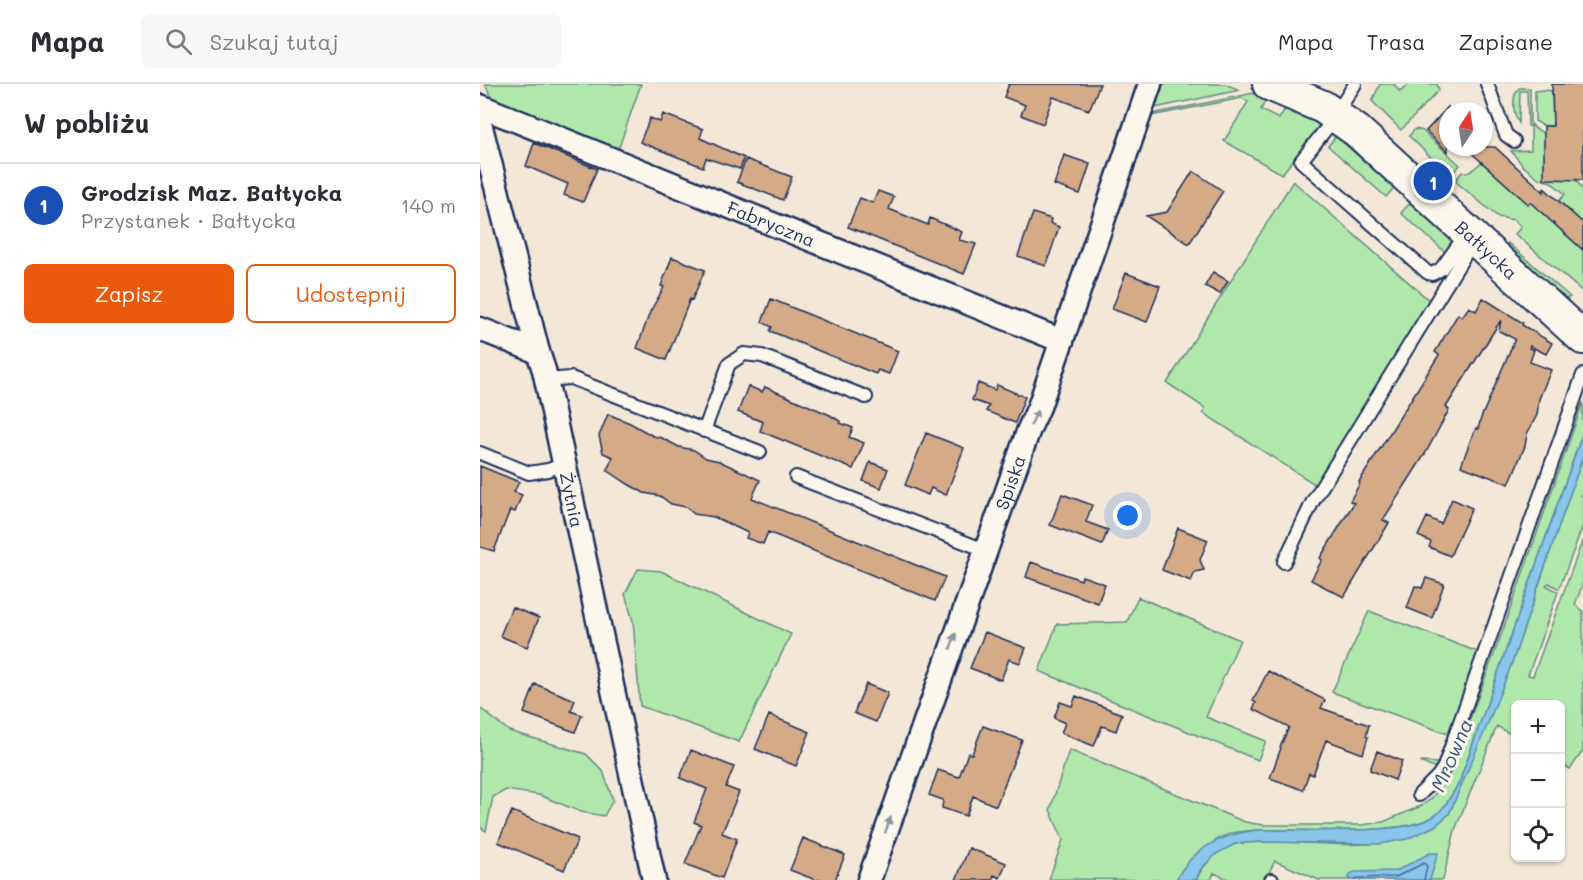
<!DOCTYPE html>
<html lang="pl">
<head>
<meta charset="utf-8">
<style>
	:root { --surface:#fff; --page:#f7f7f7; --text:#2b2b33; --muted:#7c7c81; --line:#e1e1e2; --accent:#ea580c }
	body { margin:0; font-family:Mali,sans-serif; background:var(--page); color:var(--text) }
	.controls { position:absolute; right:18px; bottom:18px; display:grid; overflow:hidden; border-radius:9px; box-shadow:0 2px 4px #0004 }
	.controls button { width:54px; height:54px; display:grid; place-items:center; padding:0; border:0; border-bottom:2px solid var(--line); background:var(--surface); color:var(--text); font:30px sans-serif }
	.compass { position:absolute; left:959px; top:18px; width:54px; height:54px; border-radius:50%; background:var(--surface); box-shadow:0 2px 4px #0004; rotate:12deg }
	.you { position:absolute; left:648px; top:432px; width:21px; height:21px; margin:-15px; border:4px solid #fff; border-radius:50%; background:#1a73e8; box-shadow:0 0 0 9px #1a73e833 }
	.badge { display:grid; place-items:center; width:39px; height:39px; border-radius:50%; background:var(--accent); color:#fff; font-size:20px; font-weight:700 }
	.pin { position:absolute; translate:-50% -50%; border:3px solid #fff; box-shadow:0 2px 6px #0006 }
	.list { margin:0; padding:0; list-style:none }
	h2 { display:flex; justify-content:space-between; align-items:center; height:78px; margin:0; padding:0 24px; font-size:26px }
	h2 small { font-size:20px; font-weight:400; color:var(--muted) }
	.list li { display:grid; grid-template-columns:39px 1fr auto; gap:18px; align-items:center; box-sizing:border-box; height:84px; padding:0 24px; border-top:2px solid var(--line) }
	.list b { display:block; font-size:22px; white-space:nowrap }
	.list p { margin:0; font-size:20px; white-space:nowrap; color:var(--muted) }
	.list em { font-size:20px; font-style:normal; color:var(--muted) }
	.actions { display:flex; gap:12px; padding:18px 24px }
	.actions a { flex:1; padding:14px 0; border:2px solid var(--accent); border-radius:9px; text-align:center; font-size:21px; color:var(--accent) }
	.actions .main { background:var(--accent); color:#fff }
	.icon { flex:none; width:33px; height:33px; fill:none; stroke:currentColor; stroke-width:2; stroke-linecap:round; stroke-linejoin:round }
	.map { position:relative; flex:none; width:1103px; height:796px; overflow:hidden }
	header { display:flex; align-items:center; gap:36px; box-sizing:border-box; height:84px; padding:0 30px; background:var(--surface); border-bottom:2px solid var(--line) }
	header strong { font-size:28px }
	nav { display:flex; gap:33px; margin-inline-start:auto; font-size:21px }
	.search { width:420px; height:54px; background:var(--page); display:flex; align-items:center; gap:15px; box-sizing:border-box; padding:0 21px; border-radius:9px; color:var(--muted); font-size:22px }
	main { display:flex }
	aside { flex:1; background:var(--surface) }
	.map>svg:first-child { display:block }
	.green { fill:#b0e7aa; stroke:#668b84; stroke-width:1.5 }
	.water { fill:#89c6e9; stroke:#5d8ab1; stroke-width:1.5 }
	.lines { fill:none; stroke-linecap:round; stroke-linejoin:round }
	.shore { stroke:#476b96; stroke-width:1.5 }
	.building { fill:#d5aa86; stroke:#1b2f5e; stroke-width:1.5 }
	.lane-casing { stroke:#1b2f5e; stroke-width:16 }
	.street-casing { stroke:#1b2f5e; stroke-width:27 }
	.secondary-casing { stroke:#1b2f5e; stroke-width:36 }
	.lane { stroke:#fbf7ec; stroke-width:12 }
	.street { stroke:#fbf7ec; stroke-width:22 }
	.secondary { stroke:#fbf7ec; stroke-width:32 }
	.oneway { fill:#8b93a5 }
	.labels { text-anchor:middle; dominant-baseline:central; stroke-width:6; stroke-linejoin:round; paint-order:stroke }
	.street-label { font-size:18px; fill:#1b2f5e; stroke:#fbf7ec }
	.water-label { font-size:20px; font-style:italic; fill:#365581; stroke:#fbf7ec }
</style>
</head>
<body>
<header>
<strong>Mapa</strong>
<div class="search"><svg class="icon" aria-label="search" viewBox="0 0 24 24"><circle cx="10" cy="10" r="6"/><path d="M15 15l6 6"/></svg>Szukaj tutaj</div>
<nav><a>Mapa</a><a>Trasa</a><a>Zapisane</a></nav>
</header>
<main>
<aside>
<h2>W pobliżu<small></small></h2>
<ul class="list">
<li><span class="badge" style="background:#1a4fb4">1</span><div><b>Grodzisk Maz. Bałtycka</b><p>Przystanek · Bałtycka</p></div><em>140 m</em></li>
</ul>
<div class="actions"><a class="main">Zapisz</a><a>Udostępnij</a></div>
</aside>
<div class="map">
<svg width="1103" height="796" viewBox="0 0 1103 796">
	<rect width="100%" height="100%" fill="#f3e8d8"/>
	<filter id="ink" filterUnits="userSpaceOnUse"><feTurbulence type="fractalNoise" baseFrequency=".0167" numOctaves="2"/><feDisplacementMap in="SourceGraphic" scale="12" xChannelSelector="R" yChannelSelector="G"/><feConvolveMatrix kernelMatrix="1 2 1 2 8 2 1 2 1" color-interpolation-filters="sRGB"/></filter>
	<g filter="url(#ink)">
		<path class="green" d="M 5,0 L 161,0 L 138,66 L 12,14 Z
			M 683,0 L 745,0 L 760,6 L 675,24 Z
			M 900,0 L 914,0 L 919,7 L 931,0 L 957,0 L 959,6 L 921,46 L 892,17 Z
			M 1039,4 L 1050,4 L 1050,39 L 1054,44 L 1064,49 L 1103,106 L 1103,139 L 1079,117 L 1085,110 L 1071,98 L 1060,95 L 1043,82 L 1031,67 L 1051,66 L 1051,42 L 1048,42 L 1047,7 L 1040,7 L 1039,39 C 1033,30 1031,12 1039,4 Z
			M 1064,6 L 1072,7 L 1073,42 L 1064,42 L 1055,37 L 1055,7 Z
			M 774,9 L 786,15 L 781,26 L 799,35 L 805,25 L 841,41 L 802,90 L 744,57 L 768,18 L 762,14 L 671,32 L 672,30 Z
			M 935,45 L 943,47 L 980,81 L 970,92 L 929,52 Z
			M 856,52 L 914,104 L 906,113 L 848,62 Z
			M 1010,71 L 1003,79 L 1048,120 L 1050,118 L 1103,166 L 1103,208 L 1035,150 L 1041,143 L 1034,136 L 1018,133 L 975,97 L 982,88 L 990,88 Z
			M 813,97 L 950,217 L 836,401 L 723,329 L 725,324 L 687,299 Z
			M 931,118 L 975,156 L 965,168 L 921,129 Z
			M 1028,159 L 1090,213 L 1083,216 L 1027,166 Z
			M 1103,318 L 1103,348 L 979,699 C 971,712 964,727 951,734 C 919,752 816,745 777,746 C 766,747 754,747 744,752 C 729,760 704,780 696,796 L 569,795 L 583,756 L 570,726 L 589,666 L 765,738 L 783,741 L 882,741 L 903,738 L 941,722 L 951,715 L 968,694 L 1024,543 Z
			M 1103,372 L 1103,409 L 1100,411 L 1103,413 L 1103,441 L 1079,505 L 1069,499 L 1066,501 L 1078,508 L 1048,591 L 1053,592 L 1103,455 L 1103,499 L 1095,521 L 1103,527 L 1103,667 L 1090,685 L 1081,680 L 1080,620 L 1036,620 L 1035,653 L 1017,642 L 975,746 L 963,796 L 839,796 L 795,777 L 785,796 L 750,796 L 734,789 L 731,796 L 716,796 C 723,780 738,765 755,760 C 769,756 787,758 802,758 C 860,759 922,771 969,730 L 1032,579 Z
			M 158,485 L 181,487 L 311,550 L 259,658 L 160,622 L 153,537 L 145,510 Z
			M 658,513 L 760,556 L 726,633 L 786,657 L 778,676 L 559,587 L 577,540 L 647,538 Z
			M 889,527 L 998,568 L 1008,544 L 1005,542 L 1008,541 L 1010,543 L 963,677 L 958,682 L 951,683 L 940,678 L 958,679 L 968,650 L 852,608 Z
			M 0,624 L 29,647 L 106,670 L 123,687 L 133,716 L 124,732 L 101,728 L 59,711 L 26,706 L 13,713 L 6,747 L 0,743 Z"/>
		<path class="water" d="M 1103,348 L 1103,372 L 1032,579 L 1009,637 L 969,730 L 955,742 L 927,755 L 900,760 L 780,758 L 755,760 L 736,770 L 721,785 L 716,796 L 696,796 C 712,764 743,750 777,746 C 816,745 919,752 951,734 C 964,727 971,712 979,699 Z
			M 950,769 L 958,769 L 950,796 L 873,796 L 869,794 L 870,790 L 875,788 L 916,787 Z"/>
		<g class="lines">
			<path class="shore" d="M 875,796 L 878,794 L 916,793 L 944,779 L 947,782 L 944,796"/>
		</g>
		<path class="building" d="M 529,0 L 620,0 L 609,26 L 573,13 L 563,40 L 541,31 L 545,21 L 524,13 Z
			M 1072,0 L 1103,0 L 1103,96 L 1064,95 L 1064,42 L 1073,42 Z
			M 968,23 L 968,68 L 946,47 Z
			M 183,30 L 223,45 L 220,54 L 264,74 L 260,85 L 226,74 L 223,83 L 160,58 L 170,34 L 180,38 Z
			M 54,59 L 117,85 L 103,118 L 84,111 L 88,100 L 46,82 Z
			M 985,63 L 1015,63 L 1064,108 L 1064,104 L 1103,139 L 1103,166 L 1050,118 L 1048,120 Z
			M 584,71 L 610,80 L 600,110 L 574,101 Z
			M 266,75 L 312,93 L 303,116 L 257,98 Z
			M 713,87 L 743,107 L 709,160 L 666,132 L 687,128 Z
			M 398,107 L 414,113 L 409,125 L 448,141 L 450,134 L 482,148 L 479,156 L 496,160 L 484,190 L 368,143 L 380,114 L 393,119 Z
			M 553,129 L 571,135 L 570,139 L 579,143 L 566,182 L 538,172 Z
			M 192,173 L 225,186 L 212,216 L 210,215 L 186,276 L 157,264 L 170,228 L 184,203 L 181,202 Z
			M 733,188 L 748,197 L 740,210 L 725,202 Z
			M 646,189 L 680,202 L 667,238 L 632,225 Z
			M 1003,214 L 1043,239 L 1042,241 L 1072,259 L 1066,270 L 1050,262 L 1049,264 L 1054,266 L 1050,278 L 1071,286 L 1059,315 L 1057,331 L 1047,350 L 1045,362 L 1029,400 L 981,382 L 989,360 L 996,344 L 998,345 L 1001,334 L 1035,255 L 1019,247 L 1021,236 L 966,323 L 969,326 L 945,370 L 903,436 L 909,439 L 864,513 L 831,496 L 842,476 L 840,474 L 874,419 L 870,417 L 880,399 L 879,398 L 959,271 L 955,268 L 978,230 L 982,233 L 989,223 L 996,227 Z
			M 291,215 L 418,267 L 409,290 L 398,286 L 396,290 L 290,247 L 292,243 L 282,238 Z
			M 498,299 L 515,306 L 517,301 L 545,313 L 535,339 L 506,327 L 509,322 L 492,316 Z
			M 268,302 L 282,308 L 285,303 L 350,331 L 361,338 L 360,339 L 373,344 L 369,353 L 384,359 L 373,385 L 280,347 L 283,338 L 258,328 Z
			M 128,330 L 150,339 L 173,352 L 182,354 L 199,363 L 214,366 L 226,374 L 239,377 L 280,396 L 272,414 L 465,493 L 455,517 L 288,448 L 283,460 L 266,454 L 268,449 L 234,433 L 214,430 L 206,423 L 191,420 L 180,412 L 164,409 L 148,400 L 127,386 L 133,373 L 123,369 L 119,352 Z
			M 446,349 L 484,364 L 466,411 L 451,404 L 448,411 L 425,401 Z
			M 390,378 L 408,385 L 401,404 L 383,397 Z
			M 0,382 L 39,398 L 34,408 L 42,411 L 35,428 L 30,426 L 14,467 L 0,463 Z
			M 582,410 L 612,421 L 606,438 L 628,446 L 622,461 L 570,441 Z
			M 972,415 L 992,424 L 970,472 L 949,463 L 951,458 L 938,452 L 947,433 L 961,440 Z
			M 698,444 L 728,456 L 720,476 L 724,486 L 715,488 L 711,497 L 682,486 Z
			M 551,478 L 601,496 L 602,492 L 625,500 L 618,519 L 546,493 Z
			M 946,494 L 964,500 L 952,534 L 927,524 L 935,502 L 942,504 Z
			M 32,523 L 59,534 L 47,563 L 20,552 Z
			M 505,548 L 546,564 L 540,579 L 529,575 L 521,596 L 490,584 Z
			M 788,587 L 845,616 L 841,624 L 889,641 L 886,652 L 888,653 L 883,670 L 846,656 L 833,691 L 829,689 L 823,706 L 790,694 L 801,664 L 800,663 L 809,643 L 773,625 L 776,619 L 773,617 Z
			M 55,600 L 95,616 L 91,627 L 102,631 L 95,648 L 44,629 Z
			M 386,600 L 408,609 L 396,638 L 374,629 Z
			M 596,612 L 642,630 L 636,647 L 622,642 L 614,662 L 581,649 L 585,639 L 574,634 L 580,618 L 592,622 Z
			M 289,631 L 330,648 L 316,682 L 275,665 Z
			M 503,642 L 542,656 L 516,722 L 493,712 L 486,732 L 462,724 L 463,716 L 449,711 L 458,686 L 479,693 L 488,669 L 492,670 Z
			M 211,666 L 254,683 L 246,703 L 259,708 L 242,749 L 257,755 L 242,794 L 205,780 L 221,741 L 214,738 L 227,705 L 200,694 Z
			M 897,667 L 922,677 L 915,696 L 890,686 Z
			M 32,727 L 98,755 L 84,786 L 18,758 Z
			M 323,754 L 365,771 L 355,796 L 336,796 L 310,786 Z
			M 489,764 L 526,779 L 520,794 L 514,791 L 512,796 L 476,796 Z"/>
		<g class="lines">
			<defs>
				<path id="lane" d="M 875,0 L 849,41 L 821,77 L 948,189 L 952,190 L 961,185 L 987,149
					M 1007,0 L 1026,51 L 1034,57
					M 66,296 L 91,294 L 280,368
					M 224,347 L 249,280 L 264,270 L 282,272 L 386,313
					M 0,369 L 49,389 L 68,386 L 84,380
					M 316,393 L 505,466
					M 804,478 L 833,417 L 994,156
					M 939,711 L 958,692 L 964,683 L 1103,291
					M 791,796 L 792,796"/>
				<g id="street">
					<path id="s1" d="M 0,22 L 582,257"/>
					<path id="s2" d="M 0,39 L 58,268 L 64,286 L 174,796"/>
					<path d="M 0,245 L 58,268"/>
					<path id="s3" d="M 389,796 L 549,345 L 559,323 L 670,0"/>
				</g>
				<g id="secondary">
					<path id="s4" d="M 789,0 L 843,23 L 877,47 L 1103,254"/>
				</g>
			</defs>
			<use href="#lane" class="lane-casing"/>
			<use href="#street" class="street-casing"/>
			<use href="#secondary" class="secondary-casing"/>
			<use href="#lane" class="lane"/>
			<use href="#street" class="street"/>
			<use href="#secondary" class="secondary"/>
		</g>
		<defs><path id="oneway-solid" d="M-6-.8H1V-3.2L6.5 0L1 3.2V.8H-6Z" transform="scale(1.5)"/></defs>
		<g class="oneway">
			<use href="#oneway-solid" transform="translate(554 334) rotate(-65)"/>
			<use href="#oneway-solid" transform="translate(473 557) rotate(-71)"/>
			<use href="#oneway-solid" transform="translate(408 741) rotate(-70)"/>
		</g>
	</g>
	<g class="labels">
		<g class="street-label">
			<text stroke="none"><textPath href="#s1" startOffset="314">Fabryczna</textPath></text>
			<text stroke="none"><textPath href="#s4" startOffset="276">Bałtycka</textPath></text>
			<text stroke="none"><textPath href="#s3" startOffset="422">Spiska</textPath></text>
			<text stroke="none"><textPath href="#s2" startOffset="388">Żytnia</textPath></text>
		</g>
		<g class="water-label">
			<text transform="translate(971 671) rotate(-67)">Mrowna</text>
		</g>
	</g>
</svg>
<div class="controls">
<button>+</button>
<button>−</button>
<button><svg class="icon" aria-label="locate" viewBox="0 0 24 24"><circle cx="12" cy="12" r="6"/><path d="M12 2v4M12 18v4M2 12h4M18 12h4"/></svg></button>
</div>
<svg class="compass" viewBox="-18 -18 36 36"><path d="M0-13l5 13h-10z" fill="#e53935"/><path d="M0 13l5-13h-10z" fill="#7c7c81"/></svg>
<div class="you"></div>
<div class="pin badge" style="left:953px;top:97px;background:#1a4fb4">1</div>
</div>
</main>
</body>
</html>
